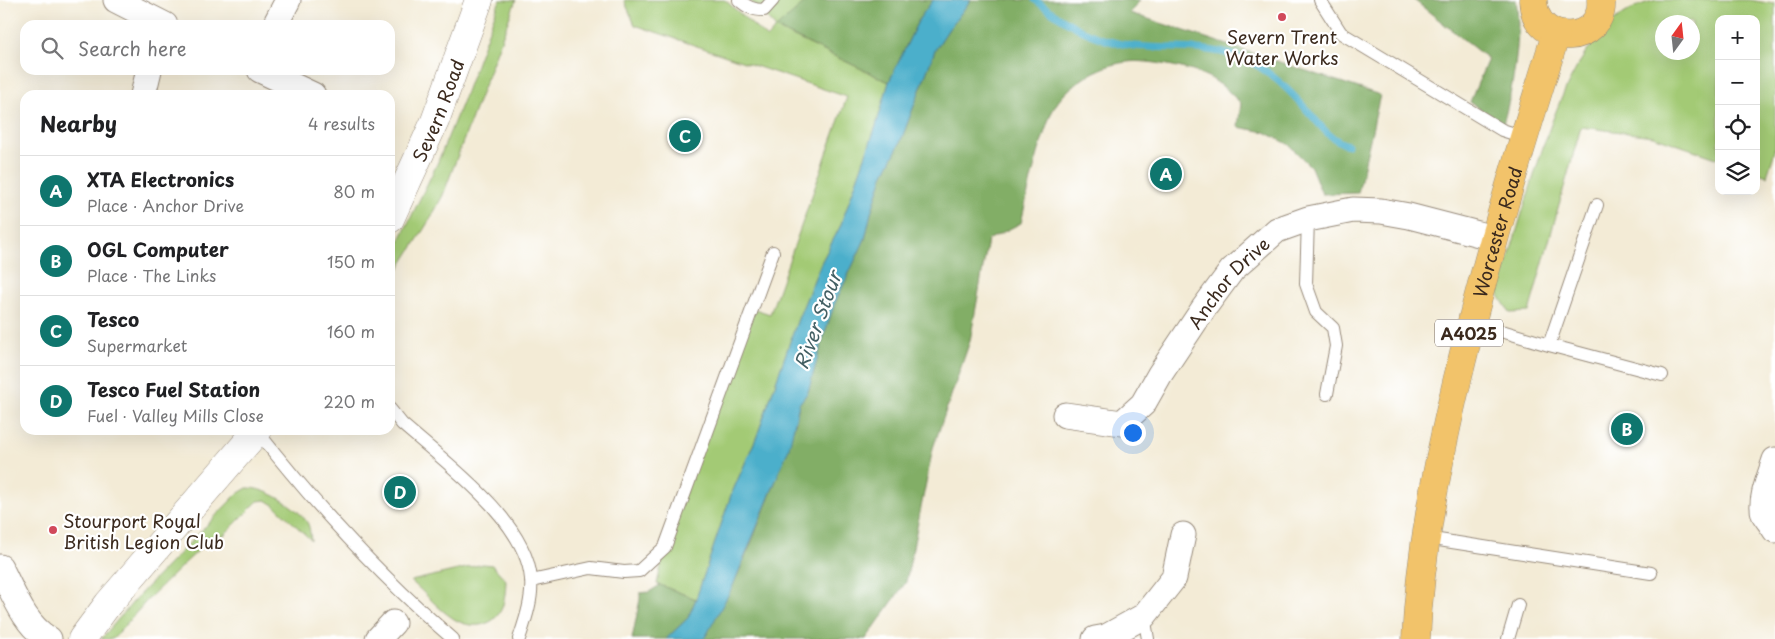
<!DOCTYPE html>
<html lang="en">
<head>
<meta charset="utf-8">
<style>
	:root { --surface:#fff; --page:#f2f2f2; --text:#202124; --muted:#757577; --line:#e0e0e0; --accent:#0f766e }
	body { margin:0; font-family:"Playpen Sans",sans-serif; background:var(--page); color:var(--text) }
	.controls { position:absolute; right:15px; top:15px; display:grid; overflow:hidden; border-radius:10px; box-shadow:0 5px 20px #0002 }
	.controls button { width:45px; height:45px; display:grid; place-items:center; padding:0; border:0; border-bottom:1px solid var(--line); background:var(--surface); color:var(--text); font:25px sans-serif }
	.compass { position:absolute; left:1655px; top:15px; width:45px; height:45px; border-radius:50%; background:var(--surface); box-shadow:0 5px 20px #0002; rotate:15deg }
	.you { position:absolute; left:1132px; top:432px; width:18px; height:18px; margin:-12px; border:4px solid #fff; border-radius:50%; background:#1a73e8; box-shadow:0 0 0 8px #1a73e833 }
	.badge { display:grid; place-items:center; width:32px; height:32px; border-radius:50%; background:var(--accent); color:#fff; font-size:16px; font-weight:700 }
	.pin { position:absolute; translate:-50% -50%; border:2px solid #fff; box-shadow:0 1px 5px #0006 }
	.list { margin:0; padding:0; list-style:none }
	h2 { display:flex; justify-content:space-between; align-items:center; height:65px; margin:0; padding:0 20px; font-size:21px }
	h2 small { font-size:16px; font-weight:400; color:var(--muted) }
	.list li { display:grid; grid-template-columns:32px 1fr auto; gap:15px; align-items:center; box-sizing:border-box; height:70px; padding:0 20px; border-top:1px solid var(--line) }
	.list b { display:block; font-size:19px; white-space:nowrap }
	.list p { margin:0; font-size:16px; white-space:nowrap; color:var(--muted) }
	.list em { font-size:16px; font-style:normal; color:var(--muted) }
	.icon { flex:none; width:28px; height:28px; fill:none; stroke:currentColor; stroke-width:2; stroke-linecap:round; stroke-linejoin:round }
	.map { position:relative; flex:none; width:1775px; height:639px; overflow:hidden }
	.search { position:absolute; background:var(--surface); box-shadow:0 5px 20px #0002; left:20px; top:20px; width:375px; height:55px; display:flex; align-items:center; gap:12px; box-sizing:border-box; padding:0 18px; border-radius:15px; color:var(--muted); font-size:19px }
	.panel { position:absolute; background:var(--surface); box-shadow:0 5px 20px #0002; left:20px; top:90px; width:375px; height:345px; border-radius:15px }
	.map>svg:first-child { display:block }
	.green { fill:#a3ca75; stroke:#6f7a4a; fill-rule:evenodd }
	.forest { fill:#82ae66; stroke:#5e6c42 }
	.water { fill:#4cafcb; stroke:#446c74 }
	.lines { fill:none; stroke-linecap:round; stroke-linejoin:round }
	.stream { stroke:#4cafcb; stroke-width:7 }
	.service-casing { stroke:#978a7a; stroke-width:14 }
	.minor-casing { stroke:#978a7a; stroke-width:27 }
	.tertiary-casing { stroke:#978a7a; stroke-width:29 }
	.primary-casing { stroke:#978a7a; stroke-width:29 }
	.service { stroke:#fff; stroke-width:12 }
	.minor { stroke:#fff; stroke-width:25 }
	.tertiary { stroke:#fff; stroke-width:28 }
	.primary { stroke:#f2c36a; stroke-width:28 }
	.poi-dot { fill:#d1495b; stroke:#fff; stroke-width:2 }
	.labels { text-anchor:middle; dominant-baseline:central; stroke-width:4.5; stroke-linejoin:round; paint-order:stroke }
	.shield { fill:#fff; stroke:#766a62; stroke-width:1 }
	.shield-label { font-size:16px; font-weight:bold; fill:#3b2a1e }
	.poi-label { font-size:18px; fill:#3b2a1e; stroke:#fff }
	.street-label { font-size:18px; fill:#3b2a1e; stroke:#fff }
	.water-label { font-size:19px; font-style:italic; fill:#425f63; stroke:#fff }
</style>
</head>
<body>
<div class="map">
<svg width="1775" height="639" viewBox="0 0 1775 639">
	<rect width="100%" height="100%" fill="#fff"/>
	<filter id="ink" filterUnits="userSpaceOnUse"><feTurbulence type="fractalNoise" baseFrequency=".02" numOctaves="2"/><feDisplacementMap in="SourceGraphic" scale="10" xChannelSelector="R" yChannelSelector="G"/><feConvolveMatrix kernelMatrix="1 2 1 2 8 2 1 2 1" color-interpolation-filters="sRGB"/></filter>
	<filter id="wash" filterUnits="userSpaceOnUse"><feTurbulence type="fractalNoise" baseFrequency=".0096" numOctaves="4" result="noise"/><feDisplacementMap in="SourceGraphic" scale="20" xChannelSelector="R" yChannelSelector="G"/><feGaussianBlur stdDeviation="1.12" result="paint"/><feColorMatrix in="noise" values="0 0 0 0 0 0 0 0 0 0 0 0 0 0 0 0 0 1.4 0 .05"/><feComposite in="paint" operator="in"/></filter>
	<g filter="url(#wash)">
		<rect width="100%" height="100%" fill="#f3ebd6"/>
		<path class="green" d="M 500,0 L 516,0 L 443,195 C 428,226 407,254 390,284 L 390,260 L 437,164 L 463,100 Z
			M 624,0 L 725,0 L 767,38 L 776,28 L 750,0 L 808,0 L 777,29 L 889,82 L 876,126 L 840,227 L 821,263 L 798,319 L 757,436 L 731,495 L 696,599 L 657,584 L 665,547 L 752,308 L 770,314 L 847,97 L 635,25 Z
			M 1657,0 L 1749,0 L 1775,4 L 1775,151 L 1767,176 L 1756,172 L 1756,19 L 1719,19 L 1719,159 L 1653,136 L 1581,127 L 1529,312 L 1510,313 L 1498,294 C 1509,256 1520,219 1532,182 C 1552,118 1582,15 1657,0 ZM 1662,22 L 1692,22 L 1692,52 L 1662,52 Z
			M 247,488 C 265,487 299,507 308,524 C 310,528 310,535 311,540 L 274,505 L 266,500 L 258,501 L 224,535 L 214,539 L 201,548 L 185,563 L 150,597 L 113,639 L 101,639 L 141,593 L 237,494 Z
			M 483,564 L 492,565 L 506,580 C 505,600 504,621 480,625 C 471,626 462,624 454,619 C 438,609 425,593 411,581 Z"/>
		<path class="forest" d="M 808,0 L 934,0 L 919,19 L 889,82 L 776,28 Z
			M 971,0 L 1140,0 L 1130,13 L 1380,95 L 1358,193 L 1322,194 L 1311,167 L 1288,144 L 1265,132 L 1238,127 L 1241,103 C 1233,96 1225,87 1215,81 C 1199,69 1147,59 1127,62 C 1099,65 1066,85 1053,110 C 1049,116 1048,124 1045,131 C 1035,161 1028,192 1021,223 L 988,240 L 970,341 L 933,448 L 906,582 L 866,639 L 703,639 L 732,588 L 750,546 L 778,475 L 796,421 L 799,404 L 808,392 L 824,335 L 835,303 L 865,239 L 871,213 L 883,176 L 900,143 L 935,50 L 948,30 Z
			M 1414,0 L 1516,0 C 1522,36 1513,88 1503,124 L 1470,102 L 1488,59 Z
			M 660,585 L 696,599 L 688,618 L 666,639 L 632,639 L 640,599 L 640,593 L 649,592 Z"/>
		<path class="water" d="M 933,0 L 971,0 L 948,30 L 935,50 L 900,143 L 883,176 L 871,213 L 865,239 L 835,303 L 824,335 L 808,392 L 799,404 L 789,448 L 778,475 L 732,588 L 706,636 L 703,639 L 666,639 L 688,618 L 696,599 L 731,495 L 757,436 L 798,319 L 821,263 L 840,227 L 876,126 L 889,82 L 919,19 Z"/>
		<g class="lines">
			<path class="stream" d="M 1035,0 C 1068,24 1093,41 1134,46 C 1173,50 1215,44 1251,62 C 1271,72 1291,92 1306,109 C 1319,123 1329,140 1348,145"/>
		</g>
	</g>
	<g filter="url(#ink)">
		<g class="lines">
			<defs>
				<path id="service" d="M 739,0 C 747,7 753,10 764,10 L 773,0
					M 1320,0 L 1341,33 L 1502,130 L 1524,137
					M 1308,219 L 1306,284 L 1316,312 L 1333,328 L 1336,346 L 1327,394
					M 1470,328 L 1505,332 L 1549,345 L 1597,205
					M 1549,345 L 1662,375
					M 390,409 L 402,424 C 444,461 526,520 531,579 C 533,599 525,621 519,639
					M 257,431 C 316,506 381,577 453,639
					M 1426,538 L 1651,573
					M 531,581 L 591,568 L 624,572 L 639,571 L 665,547 L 773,252
					M 1144,616 L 1148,639
					M 1508,639 L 1518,605"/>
				<g id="minor">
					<path d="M 116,0 L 165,25"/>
					<path d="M 275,25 L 288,0"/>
					<path d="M 260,70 L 313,95"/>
					<path d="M 143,95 L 149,70"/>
					<path id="s1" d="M 1065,415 L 1122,423 L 1143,404 L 1160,374 L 1204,308 L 1232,270 L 1277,230 L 1308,219 L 1353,210 L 1381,211 L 1409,216 L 1494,238"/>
					<path d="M 1775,460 C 1771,473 1759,501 1764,514 C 1767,519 1772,525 1775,530"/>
					<path d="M 0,567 C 13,592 24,625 49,639"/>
					<path d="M 378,639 L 393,623"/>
					<path d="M 1095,639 L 1106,637 L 1144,616 L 1174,578 L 1183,535"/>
				</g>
				<g id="tertiary">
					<path id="s2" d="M 390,219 L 435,121 L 479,0"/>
					<path d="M 82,639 L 108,604 L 258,430"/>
				</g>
				<g id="primary">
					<path d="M 1533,0 C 1535,50 1605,44 1601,0"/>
					<path id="s3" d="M 1416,639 C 1420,552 1437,466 1457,381 C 1485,264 1520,149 1556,34"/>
				</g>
			</defs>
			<use href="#service" class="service-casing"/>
			<use href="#minor" class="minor-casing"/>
			<use href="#tertiary" class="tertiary-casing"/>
			<use href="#primary" class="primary-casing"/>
			<use href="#service" class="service"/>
			<use href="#minor" class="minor"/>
			<use href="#tertiary" class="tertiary"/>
			<use href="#primary" class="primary"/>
		</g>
	</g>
	<g class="poi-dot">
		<circle cx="1282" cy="17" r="5"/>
		<circle cx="53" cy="530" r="5"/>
	</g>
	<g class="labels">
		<rect class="shield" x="1435" y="319.5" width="68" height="27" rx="4"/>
		<g class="shield-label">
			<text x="1469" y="333">A4025</text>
		</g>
		<g class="poi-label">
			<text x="1282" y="36">Severn Trent<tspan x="1282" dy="21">Water Works</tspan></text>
			<text x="63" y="520" text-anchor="start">Stourport Royal<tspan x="63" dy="21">British Legion Club</tspan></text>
		</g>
		<g class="street-label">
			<text stroke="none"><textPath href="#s2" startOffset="119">Severn Road</textPath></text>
			<text stroke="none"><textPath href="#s3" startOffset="416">Worcester Road</textPath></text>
			<text stroke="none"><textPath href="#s1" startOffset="235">Anchor Drive</textPath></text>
		</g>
		<g class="water-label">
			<text transform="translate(817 320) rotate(-70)">River Stour</text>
		</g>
	</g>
</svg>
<div class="controls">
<button>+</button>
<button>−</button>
<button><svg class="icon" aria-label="locate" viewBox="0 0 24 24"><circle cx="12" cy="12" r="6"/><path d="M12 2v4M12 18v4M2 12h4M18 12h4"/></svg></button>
<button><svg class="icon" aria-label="layers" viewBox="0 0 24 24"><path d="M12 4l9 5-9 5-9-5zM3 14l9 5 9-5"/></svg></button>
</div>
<svg class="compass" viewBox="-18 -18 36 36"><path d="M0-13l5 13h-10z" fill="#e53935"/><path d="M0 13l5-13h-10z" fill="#757577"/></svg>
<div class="you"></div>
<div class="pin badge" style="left:1166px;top:174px">A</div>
<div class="pin badge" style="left:1627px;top:429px">B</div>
<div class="pin badge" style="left:685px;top:136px">C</div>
<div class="pin badge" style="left:400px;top:492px">D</div>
<div class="search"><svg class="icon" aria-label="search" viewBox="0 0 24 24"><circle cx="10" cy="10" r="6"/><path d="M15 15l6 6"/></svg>Search here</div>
<section class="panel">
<h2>Nearby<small>4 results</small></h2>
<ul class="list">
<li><span class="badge">A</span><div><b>XTA Electronics</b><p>Place · Anchor Drive</p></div><em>80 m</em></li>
<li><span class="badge">B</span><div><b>OGL Computer</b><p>Place · The Links</p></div><em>150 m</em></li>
<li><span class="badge">C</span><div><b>Tesco</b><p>Supermarket</p></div><em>160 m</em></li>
<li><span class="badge">D</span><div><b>Tesco Fuel Station</b><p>Fuel · Valley Mills Close</p></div><em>220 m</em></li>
</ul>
</section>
</div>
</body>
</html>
